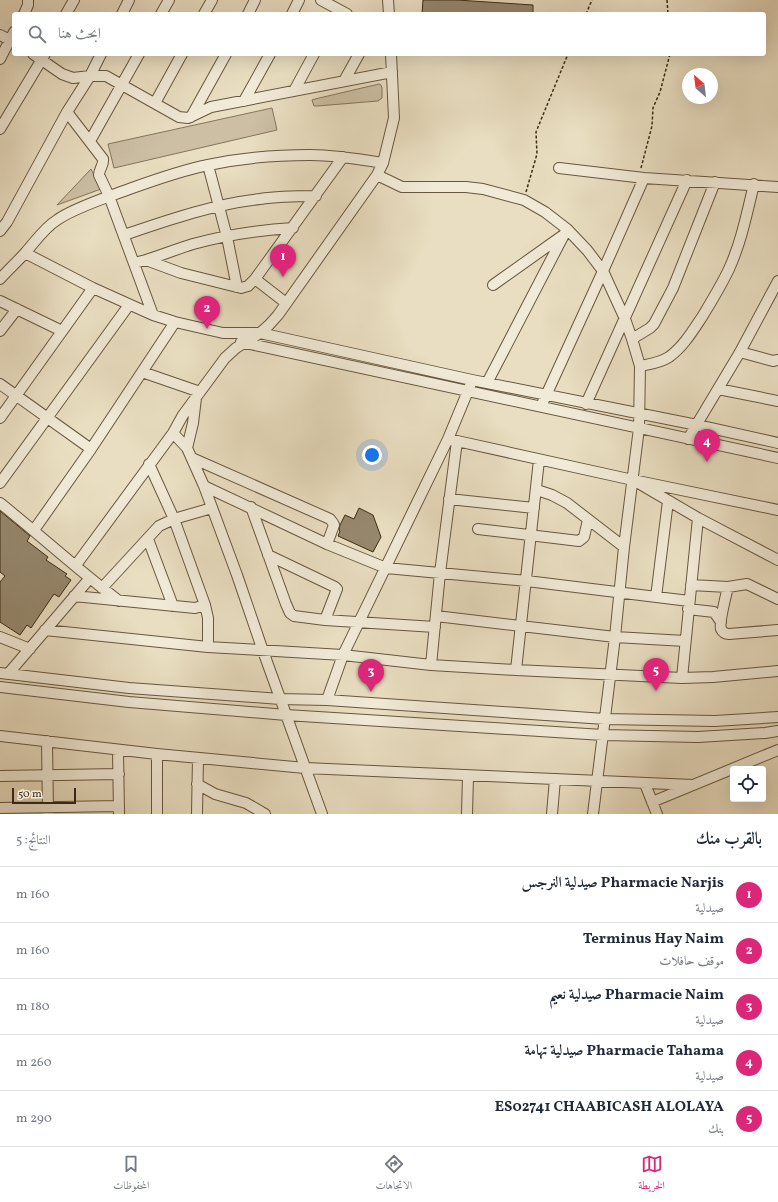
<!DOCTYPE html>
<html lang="ar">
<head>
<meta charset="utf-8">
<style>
	:root { --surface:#fff; --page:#f6f6f7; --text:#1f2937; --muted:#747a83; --line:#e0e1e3; --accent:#db2777 }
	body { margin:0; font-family:Vollkorn,Amiri,serif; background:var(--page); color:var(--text); direction:rtl }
	.controls { position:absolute; right:12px; bottom:12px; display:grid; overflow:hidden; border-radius:4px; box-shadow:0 4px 16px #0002 }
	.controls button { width:36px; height:36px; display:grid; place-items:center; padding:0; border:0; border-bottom:1px solid var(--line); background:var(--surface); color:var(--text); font:20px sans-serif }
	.compass { position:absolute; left:682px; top:68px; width:36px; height:36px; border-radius:50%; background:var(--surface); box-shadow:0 4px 16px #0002; rotate:332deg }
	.scale { position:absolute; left:12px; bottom:10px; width:64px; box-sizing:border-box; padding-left:4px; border:2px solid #3c2a15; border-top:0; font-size:11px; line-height:14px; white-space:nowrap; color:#3c2a15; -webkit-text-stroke:3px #f1ead7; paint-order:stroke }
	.you { position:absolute; left:372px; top:455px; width:14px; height:14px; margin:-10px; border:3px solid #fff; border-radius:50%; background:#1a73e8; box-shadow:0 0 0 6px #1a73e833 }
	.badge { display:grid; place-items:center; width:26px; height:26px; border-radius:50%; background:var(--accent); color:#fff; font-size:13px; font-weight:700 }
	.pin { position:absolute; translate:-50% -33px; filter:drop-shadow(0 1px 2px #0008) }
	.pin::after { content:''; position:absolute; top:21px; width:14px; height:12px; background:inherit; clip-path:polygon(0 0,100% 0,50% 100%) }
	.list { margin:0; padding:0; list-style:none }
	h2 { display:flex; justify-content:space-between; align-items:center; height:52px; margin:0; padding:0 16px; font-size:17px }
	h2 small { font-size:13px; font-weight:400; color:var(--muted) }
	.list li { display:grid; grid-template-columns:26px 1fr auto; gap:12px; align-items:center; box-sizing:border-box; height:56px; padding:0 16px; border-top:1px solid var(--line) }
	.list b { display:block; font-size:15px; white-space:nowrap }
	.list p { margin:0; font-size:13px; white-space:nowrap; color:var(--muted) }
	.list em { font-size:13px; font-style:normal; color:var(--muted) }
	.icon { flex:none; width:22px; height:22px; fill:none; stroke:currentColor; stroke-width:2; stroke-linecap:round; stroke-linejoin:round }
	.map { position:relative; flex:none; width:778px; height:814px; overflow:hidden; direction:ltr }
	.search { position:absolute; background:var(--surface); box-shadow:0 4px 16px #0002; left:12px; right:12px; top:12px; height:44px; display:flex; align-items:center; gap:10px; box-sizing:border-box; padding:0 14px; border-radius:4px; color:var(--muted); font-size:15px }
	.sheet { height:332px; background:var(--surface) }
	nav { display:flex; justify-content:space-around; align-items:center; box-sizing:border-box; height:56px; border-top:1px solid var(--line); background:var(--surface); font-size:11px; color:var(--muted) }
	nav a { display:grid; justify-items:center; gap:2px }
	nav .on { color:var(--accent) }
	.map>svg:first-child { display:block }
	.green { fill:#ccbfa4; stroke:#84745c }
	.building { fill:#96886e; stroke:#3c2a15 }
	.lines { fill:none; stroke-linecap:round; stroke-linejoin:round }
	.minor-casing { stroke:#675740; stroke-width:12 }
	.path { stroke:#3c2a15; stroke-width:1.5; stroke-dasharray:3 2; stroke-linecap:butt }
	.minor { stroke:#f1ead7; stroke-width:10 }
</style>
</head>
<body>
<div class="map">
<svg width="778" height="814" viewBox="0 0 778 814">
	<rect width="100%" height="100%" fill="#e9dec1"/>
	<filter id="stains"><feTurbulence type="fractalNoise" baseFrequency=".005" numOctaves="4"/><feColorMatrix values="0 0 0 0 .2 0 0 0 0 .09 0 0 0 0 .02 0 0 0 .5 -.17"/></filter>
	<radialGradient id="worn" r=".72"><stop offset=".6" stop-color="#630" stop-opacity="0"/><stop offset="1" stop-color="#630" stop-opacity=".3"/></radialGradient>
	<path class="green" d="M 379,84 L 381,85 L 382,88 L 382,98 L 378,101 L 317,106 L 314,106 L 312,100 L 315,99 Z
		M 272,108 L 277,130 L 114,168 L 108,144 Z
		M 91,169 L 101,189 L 57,205 Z"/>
	<path class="building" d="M 423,0 L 457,0 L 533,5 L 533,14 L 422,14 Z
		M 359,508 L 373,515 L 381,537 L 373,552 L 338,536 L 340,531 L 339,530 L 340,525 L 345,515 L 354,519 Z
		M 0,511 L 30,536 L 27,541 L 48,557 L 46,560 L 67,574 L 65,576 L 71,580 L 59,597 L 54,594 L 31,628 L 27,625 L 20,635 L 0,622 L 0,582 L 5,576 L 0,572 Z"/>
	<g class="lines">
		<defs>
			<path id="minor" d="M 321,0 L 347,14
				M 388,0 L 389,14
				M 24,14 L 28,5 L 28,0
				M 66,14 L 74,0
				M 122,14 L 129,0
				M 161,14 L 169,0
				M 204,14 L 212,0
				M 248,14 L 255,0
				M 292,14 L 299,0
				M 0,35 L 14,42
				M 33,54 L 62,74 L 73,78 L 90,76 L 101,54
				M 0,59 L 14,32
				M 344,81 L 359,54
				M 294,91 L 314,54
				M 244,101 L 270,54
				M 155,103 L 182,54
				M 67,112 L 103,159 C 104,165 99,169 99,175 L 109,196 L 153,315
				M 191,117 L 226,54
				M 0,129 L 45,54
				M 90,141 L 139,54
				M 208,165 L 227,237 L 237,287
				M 559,168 L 644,178 L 778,187
				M 377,175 L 402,187 L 466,187 L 483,189 L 524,200 L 545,212 L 567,229 L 587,250 L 603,271 L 625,319 L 632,339 L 640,366 L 639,428 L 624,547 L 615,637 L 593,814
				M 0,231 L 7,222 L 67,112 L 90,76 L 106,76 L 179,117 L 188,118 L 211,107 L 392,72
				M 124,235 C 168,220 214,204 260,199 C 279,196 297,196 316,196
				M 25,253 L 93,288 L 153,315 L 175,322 L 223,333 L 260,333 L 472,380 L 697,425 L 778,443
				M 146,260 C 162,255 177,249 193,244 C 226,235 259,230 293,228
				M 134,263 L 146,260 L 181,273 L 241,288 L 248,286 L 255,279 L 286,303
				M 0,279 C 8,270 17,262 25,253 C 35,242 44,228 57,220 C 72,209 102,199 121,192 C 149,182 178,171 208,165 C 241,158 277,155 310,155 C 334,155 359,159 383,163
				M 255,279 L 343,157
				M 493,285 L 562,236
				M 0,301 L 62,331
				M 0,331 L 17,309
				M 632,339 L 650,328 L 654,324 L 673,288 L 715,182
				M 241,342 L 778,458
				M 740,352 L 773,361 L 778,360
				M 640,366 C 650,364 660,363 669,357 C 683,347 692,332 702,317 C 711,302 721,286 729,269 C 741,243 747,213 754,184
				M 142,372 L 200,392
				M 487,383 L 567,229
				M 0,384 L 91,449
				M 718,389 L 778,401
				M 543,402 L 603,271 L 644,178
				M 586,404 L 687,180
				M 0,418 L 93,288
				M 173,433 L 187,448 L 204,486 L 237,575 L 263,651 L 322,814
				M 448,439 L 633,480 L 778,510
				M 688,439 L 740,352 L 778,281
				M 187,448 L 193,423 L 196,398
				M 192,458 L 330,519 L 333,523 L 334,525 L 327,544
				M 149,464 L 174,519 L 205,605 L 208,618 L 208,647
				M 0,483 L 129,305
				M 640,484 L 698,518 L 778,560
				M 204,486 L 327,544 L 386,568 L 527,581 L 689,601
				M 537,490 L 552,495 L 567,503 L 624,547
				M 449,499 L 534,508
				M 0,503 C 40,535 78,570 119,601
				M 251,507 L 286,604 L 290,613 L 294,616 L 325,620 L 435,627
				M 478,529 L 579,541 L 584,537 L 588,520
				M 34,530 L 91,449 L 175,322
				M 148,539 L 173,606
				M 268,555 L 335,587 L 337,589 L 325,620
				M 76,565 L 173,433 L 183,415 L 225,358 L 236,348 L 260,333 L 269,325 L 278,315 L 377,175 L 383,163 L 394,118 L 391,54
				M 691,585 L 728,587 L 747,584 L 778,599
				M 728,587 C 726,595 719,623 721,629 C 723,633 726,634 729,634 L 778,630
				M 102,588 L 159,526 L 174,519 L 212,508
				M 74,596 L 195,608 L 205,605
				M 656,597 L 668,501
				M 688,609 L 714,612 L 721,622
				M 436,616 L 615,637 L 685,641
				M 45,630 L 208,647 L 343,655 L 431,665 L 516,670 L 682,678 L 713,677 L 778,671
				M 0,637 L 30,649
				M 431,665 L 440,573 L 457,441
				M 516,670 L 539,460
				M 0,673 L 129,688 L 280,699 L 327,700 L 605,719 L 715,721 L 778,717
				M 8,674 L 90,578
				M 682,678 L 698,518
				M 0,687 L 129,702 L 286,715 L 603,735 L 698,737 L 765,733 L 778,731
				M 327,700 L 343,655 L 448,439 L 470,386
				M 0,736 L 157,754 L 305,768 L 693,785
				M 47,741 L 48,814
				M 118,750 L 119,814
				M 157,754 L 157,814
				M 0,776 L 119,774
				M 197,784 L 215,794 L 246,803 L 265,814
				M 645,784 L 657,814
				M 652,802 L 778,750
				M 0,808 L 119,806
				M 197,814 L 198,758
				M 467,814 L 468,776
				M 552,814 L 555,779"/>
		</defs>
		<use href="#minor" class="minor-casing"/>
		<path class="path" d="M 667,0 L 668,14
			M 586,14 L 592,0
			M 641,168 L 652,126 L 653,108 L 660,92 L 670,54
			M 526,192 L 537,154 L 536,132 L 568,54"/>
		<use href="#minor" class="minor"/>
	</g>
	<rect width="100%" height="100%" filter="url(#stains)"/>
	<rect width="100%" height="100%" fill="url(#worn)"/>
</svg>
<div class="controls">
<button><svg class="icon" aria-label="locate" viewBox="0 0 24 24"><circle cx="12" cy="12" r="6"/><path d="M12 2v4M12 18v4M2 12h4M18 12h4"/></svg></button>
</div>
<svg class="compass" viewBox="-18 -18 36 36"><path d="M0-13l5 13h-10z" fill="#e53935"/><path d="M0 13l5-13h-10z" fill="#747a83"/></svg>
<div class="scale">50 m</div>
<div class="you"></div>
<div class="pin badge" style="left:283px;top:277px">1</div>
<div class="pin badge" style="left:207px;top:329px">2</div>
<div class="pin badge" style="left:371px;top:692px">3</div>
<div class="pin badge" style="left:707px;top:462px">4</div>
<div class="pin badge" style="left:656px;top:691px">5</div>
<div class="search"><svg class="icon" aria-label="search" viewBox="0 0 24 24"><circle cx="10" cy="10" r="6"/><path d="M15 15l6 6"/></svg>ابحث هنا</div>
</div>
<section class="sheet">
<h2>بالقرب منك<small>النتائج: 5</small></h2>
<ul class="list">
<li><span class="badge">1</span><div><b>Pharmacie Narjis صيدلية النرجس</b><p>صيدلية</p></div><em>160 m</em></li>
<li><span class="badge">2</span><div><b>Terminus Hay Naim</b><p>موقف حافلات</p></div><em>160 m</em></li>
<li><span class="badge">3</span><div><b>Pharmacie Naim صيدلية نعيم</b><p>صيدلية</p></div><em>180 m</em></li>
<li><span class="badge">4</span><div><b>Pharmacie Tahama صيدلية تهامة</b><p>صيدلية</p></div><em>260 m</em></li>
<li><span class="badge">5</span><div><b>ES02741 CHAABICASH ALOLAYA</b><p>بنك</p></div><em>290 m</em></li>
</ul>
</section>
<nav>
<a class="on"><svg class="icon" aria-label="map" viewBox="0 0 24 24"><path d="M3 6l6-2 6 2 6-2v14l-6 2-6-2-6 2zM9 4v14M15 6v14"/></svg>الخريطة</a>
<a><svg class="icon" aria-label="directions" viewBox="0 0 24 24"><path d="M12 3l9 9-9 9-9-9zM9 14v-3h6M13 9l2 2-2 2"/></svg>الاتجاهات</a>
<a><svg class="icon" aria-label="saved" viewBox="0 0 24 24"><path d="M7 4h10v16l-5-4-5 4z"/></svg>المحفوظات</a>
</nav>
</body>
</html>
